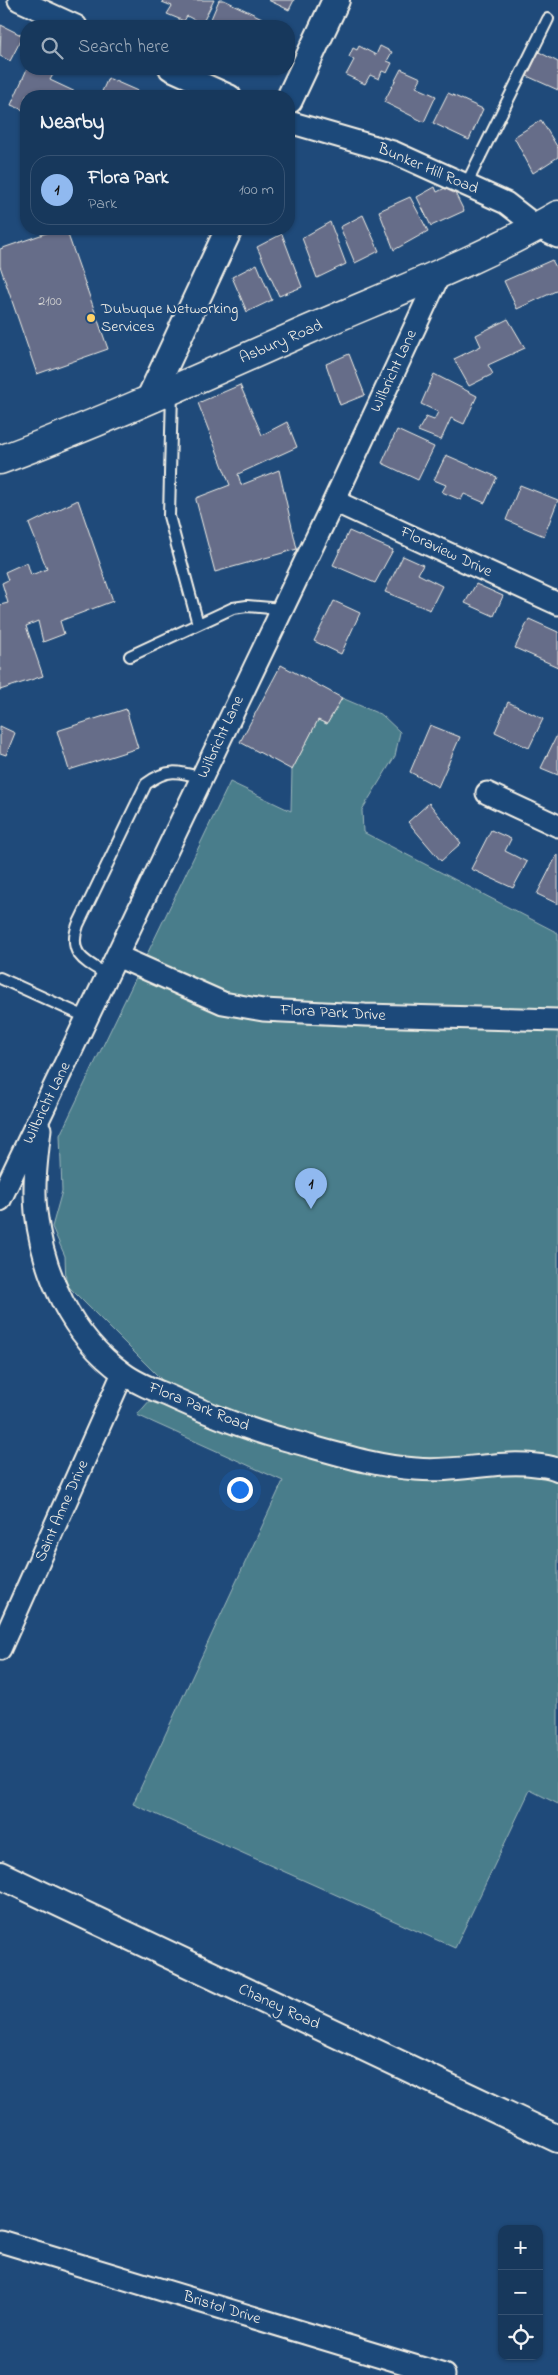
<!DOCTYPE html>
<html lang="en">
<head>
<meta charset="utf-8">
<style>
	:root { --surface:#17385c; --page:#244365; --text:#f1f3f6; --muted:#9eacbb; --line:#365272; --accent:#90b9f0 }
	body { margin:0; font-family:"Indie Flower",sans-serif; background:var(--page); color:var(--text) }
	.controls { position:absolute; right:15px; bottom:15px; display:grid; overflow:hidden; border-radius:10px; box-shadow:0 1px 4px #0004 }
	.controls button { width:45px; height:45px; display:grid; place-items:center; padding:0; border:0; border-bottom:1px solid var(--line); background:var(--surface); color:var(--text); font:25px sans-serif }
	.you { position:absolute; left:239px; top:1489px; width:18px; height:18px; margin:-12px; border:4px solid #fff; border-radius:50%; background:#1a73e8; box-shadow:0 0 0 8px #1a73e833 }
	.badge { display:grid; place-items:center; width:32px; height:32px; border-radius:50%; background:var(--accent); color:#111; font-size:16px; font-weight:700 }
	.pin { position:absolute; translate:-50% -41px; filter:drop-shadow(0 1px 2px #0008) }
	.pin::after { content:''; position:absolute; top:26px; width:18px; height:15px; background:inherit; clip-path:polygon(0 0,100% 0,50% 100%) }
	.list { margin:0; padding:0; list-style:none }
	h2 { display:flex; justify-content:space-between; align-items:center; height:65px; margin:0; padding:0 20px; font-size:21px }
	h2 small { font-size:16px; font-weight:400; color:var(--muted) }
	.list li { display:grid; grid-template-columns:32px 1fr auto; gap:15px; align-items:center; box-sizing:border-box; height:70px; margin:0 10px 10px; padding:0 10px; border:1px solid var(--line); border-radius:20px }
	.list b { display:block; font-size:19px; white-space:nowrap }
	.list p { margin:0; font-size:16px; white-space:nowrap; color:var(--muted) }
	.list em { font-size:16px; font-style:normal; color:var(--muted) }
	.icon { flex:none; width:28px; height:28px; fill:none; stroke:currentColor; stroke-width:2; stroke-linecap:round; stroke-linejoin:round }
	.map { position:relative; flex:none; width:558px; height:2375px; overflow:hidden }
	.search { position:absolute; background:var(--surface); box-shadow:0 1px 4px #0004; left:20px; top:20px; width:275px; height:55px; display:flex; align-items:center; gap:12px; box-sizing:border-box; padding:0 18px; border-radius:20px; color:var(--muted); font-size:19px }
	.panel { position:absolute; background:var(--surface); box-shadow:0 1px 4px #0004; left:20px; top:90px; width:275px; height:145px; border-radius:20px }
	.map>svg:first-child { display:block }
	.green { fill:#487d8b; stroke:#9eb7ba }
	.building { fill:#666d89; stroke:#f4f1e8 }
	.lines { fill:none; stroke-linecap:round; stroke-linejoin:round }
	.service-casing { stroke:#f4f1e8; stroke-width:14 }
	.minor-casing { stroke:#f4f1e8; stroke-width:25 }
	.tertiary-casing { stroke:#f4f1e8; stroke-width:30 }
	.secondary-casing { stroke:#f4f1e8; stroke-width:31 }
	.service { stroke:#1f4a7a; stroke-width:10 }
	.minor { stroke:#1f4a7a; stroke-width:21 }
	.tertiary { stroke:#1f4a7a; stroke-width:26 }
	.secondary { stroke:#1f4a7a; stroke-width:28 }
	.poi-dot { fill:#ffd166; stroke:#1f4a7a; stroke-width:2 }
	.labels { text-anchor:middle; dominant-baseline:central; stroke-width:4.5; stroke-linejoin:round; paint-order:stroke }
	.number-label { font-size:14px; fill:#d0d0d0 }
	.street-label { font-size:16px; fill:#f4f1e8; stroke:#1f4a7a }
	.poi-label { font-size:16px; fill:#f4f1e8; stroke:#1f4a7a; text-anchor:start }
</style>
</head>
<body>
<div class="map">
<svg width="558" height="2375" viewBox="0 0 558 2375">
	<rect width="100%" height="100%" fill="#1f4a7a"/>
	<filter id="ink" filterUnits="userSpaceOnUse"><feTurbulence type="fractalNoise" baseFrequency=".02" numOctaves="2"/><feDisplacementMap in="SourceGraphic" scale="10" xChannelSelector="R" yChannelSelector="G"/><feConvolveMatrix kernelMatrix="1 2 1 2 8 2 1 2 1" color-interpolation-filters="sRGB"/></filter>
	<g filter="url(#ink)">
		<path class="green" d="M 342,698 L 382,715 L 400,732 L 395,756 L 362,810 L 363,832 L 558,933 L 558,1804 L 530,1790 L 455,1948 L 133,1804 L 283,1481 L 137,1415 L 165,1383 L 66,1284 L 65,1256 L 52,1227 L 62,1191 L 60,1135 L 230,782 L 291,811 L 292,770 L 318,720 L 327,724 Z"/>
		<path class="building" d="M 163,0 L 214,0 L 202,24 L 187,16 L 184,21 L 167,14 L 172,6 L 162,2 Z
			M 219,0 L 224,0 L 262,18 L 257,26 L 208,26 Z
			M 268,0 L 294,0 L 289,10 Z
			M 1,25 L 23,36 L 10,61 L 0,56 Z
			M 359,46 L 376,55 L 380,46 L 392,52 L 387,61 L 392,63 L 387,73 L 382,71 L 379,79 L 370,75 L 365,84 L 346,75 L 354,60 L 349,57 L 353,48 L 357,50 Z
			M 539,52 L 558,62 L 558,90 L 527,76 Z
			M 27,69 L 56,69 L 50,80 L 84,96 L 26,96 L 26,111 L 11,105 Z
			M 401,69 L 421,78 L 416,87 L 436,96 L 424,122 L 384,102 Z
			M 108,78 L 149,96 L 100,96 Z
			M 448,93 L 483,109 L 469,140 L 433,123 Z
			M 541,120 L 558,148 L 558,157 L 533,173 L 514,137 Z
			M 451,185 L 464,211 L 431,226 L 417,197 L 435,187 L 437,192 Z
			M 410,197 L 428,231 L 394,250 L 379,211 Z
			M 363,215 L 379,251 L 355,263 L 340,227 Z
			M 330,222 L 346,264 L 317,278 L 302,238 Z
			M 58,229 L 66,229 L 108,349 L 37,374 L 0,266 L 0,249 Z
			M 282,234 L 302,287 L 279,296 L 257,247 Z
			M 552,260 L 558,271 L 558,290 L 517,309 L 504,281 Z
			M 257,264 L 272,300 L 247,312 L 232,277 Z
			M 508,319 L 525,348 L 488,365 L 493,374 L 469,386 L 454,359 L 481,346 L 476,335 Z
			M 349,354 L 365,395 L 340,405 L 326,364 Z
			M 434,374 L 477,396 L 464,424 L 451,418 L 441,440 L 418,431 L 426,417 L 434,420 L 438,412 L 421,404 Z
			M 240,385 L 262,435 L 287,422 L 297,447 L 238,474 L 241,485 L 279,470 L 297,549 L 215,572 L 196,500 L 196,498 L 230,485 L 198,403 Z
			M 397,430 L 434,447 L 418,480 L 382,463 Z
			M 446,455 L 497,477 L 485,503 L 464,494 L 461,500 L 442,492 L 446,485 L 434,480 Z
			M 520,485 L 558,500 L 544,536 L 506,520 Z
			M 78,500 L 113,601 L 60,621 L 64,634 L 43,642 L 38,621 L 26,626 L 43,676 L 0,690 L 0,605 L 8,603 L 2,583 L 8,580 L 5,572 L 27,562 L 31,575 L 47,569 L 29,524 Z
			M 349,531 L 393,550 L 375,583 L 333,565 Z
			M 403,556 L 423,565 L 418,574 L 442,586 L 430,610 L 385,592 Z
			M 476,584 L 503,596 L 494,616 L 465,603 Z
			M 334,601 L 360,613 L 341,654 L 314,641 Z
			M 529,619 L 558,632 L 558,667 L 515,648 Z
			M 281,665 L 342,698 L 327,724 L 318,720 L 292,770 L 240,742 Z
			M 508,702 L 543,719 L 529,748 L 495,732 Z
			M 126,709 L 138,748 L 69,770 L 57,731 Z
			M 430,725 L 460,737 L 438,787 L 410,772 Z
			M 0,726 L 15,733 L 6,755 L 0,753 Z
			M 558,733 L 558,775 L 541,768 Z
			M 429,803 L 461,843 L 441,861 L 408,822 Z
			M 491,830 L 511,839 L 505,851 L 527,862 L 513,888 L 471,869 Z
			M 557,855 L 558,855 L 558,904 L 537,894 Z"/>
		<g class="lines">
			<defs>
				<path id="service" d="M 466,185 L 548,19
					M 172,391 L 169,516 L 198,624
					M 130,656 L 233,608 L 247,606 L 282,609
					M 108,975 C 86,962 67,955 78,925 L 146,784 C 167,768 178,771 202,778
					M 0,978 L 88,1018"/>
				<path id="minor" d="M 19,0 L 76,26
					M 170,69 L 230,96
					M 289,122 L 393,152 L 506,203 L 537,227 L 558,237
					M 334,501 L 558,604
					M 487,793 L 558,826
					M 117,956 L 223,1003 L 263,1010 L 365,1015 L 558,1020
					M 40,1129 C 37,1157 33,1184 36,1212 C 43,1274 71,1336 123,1373 C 136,1383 152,1389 167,1395 C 206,1413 245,1429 287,1440 C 329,1451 372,1466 416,1469 C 456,1473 496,1460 536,1465 C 543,1466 551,1466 558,1470
					M 0,1200 L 334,501 L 440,273
					M 0,1649 L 123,1373
					M 0,2241 L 444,2375"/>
				<path id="tertiary" d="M 289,100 L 336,0
					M 150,398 L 229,229
					M 0,1875 L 558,2139"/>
				<path id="secondary" d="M 0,460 C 105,421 208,374 310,329 C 393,293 480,260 558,215"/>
			</defs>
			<use href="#service" class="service-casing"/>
			<use href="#minor" class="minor-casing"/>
			<use href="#tertiary" class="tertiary-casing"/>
			<use href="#secondary" class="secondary-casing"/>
			<use href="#service" class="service"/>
			<use href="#minor" class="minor"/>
			<use href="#tertiary" class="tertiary"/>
			<use href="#secondary" class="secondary"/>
		</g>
	</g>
	<circle class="poi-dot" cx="91" cy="318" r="5"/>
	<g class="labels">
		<g class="number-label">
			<text x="50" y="301">2100</text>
		</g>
		<g class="street-label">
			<text transform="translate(428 169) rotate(23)">Bunker Hill Road</text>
			<text transform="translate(281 342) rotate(-23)">Asbury Road</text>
			<text transform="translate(394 371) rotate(-65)">Wilbricht Lane</text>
			<text transform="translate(446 552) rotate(25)">Floraview Drive</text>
			<text transform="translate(221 737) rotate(-65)">Wilbricht Lane</text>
			<text transform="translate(333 1013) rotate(3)">Flora Park Drive</text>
			<text transform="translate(47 1103) rotate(-64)">Wilbricht Lane</text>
			<text transform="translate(199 1407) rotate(22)">Flora Park Road</text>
			<text transform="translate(62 1511) rotate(-66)">Saint Anne Drive</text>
			<text transform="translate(279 2007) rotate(25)">Chaney Road</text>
			<text transform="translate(222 2308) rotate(17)">Bristol Drive</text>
		</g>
		<g class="poi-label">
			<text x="101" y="309">Dubuque Networking<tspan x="101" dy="18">Services</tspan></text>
		</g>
	</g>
</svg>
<div class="controls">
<button>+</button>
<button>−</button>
<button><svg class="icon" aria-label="locate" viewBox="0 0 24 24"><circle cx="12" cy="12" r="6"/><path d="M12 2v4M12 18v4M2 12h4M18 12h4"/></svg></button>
</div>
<div class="you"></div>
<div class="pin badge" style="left:311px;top:1209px">1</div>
<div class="search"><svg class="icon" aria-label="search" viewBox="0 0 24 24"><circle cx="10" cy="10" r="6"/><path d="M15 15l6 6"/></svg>Search here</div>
<section class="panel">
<h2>Nearby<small></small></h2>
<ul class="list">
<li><span class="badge">1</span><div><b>Flora Park</b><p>Park</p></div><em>100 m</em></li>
</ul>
</section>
</div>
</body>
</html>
